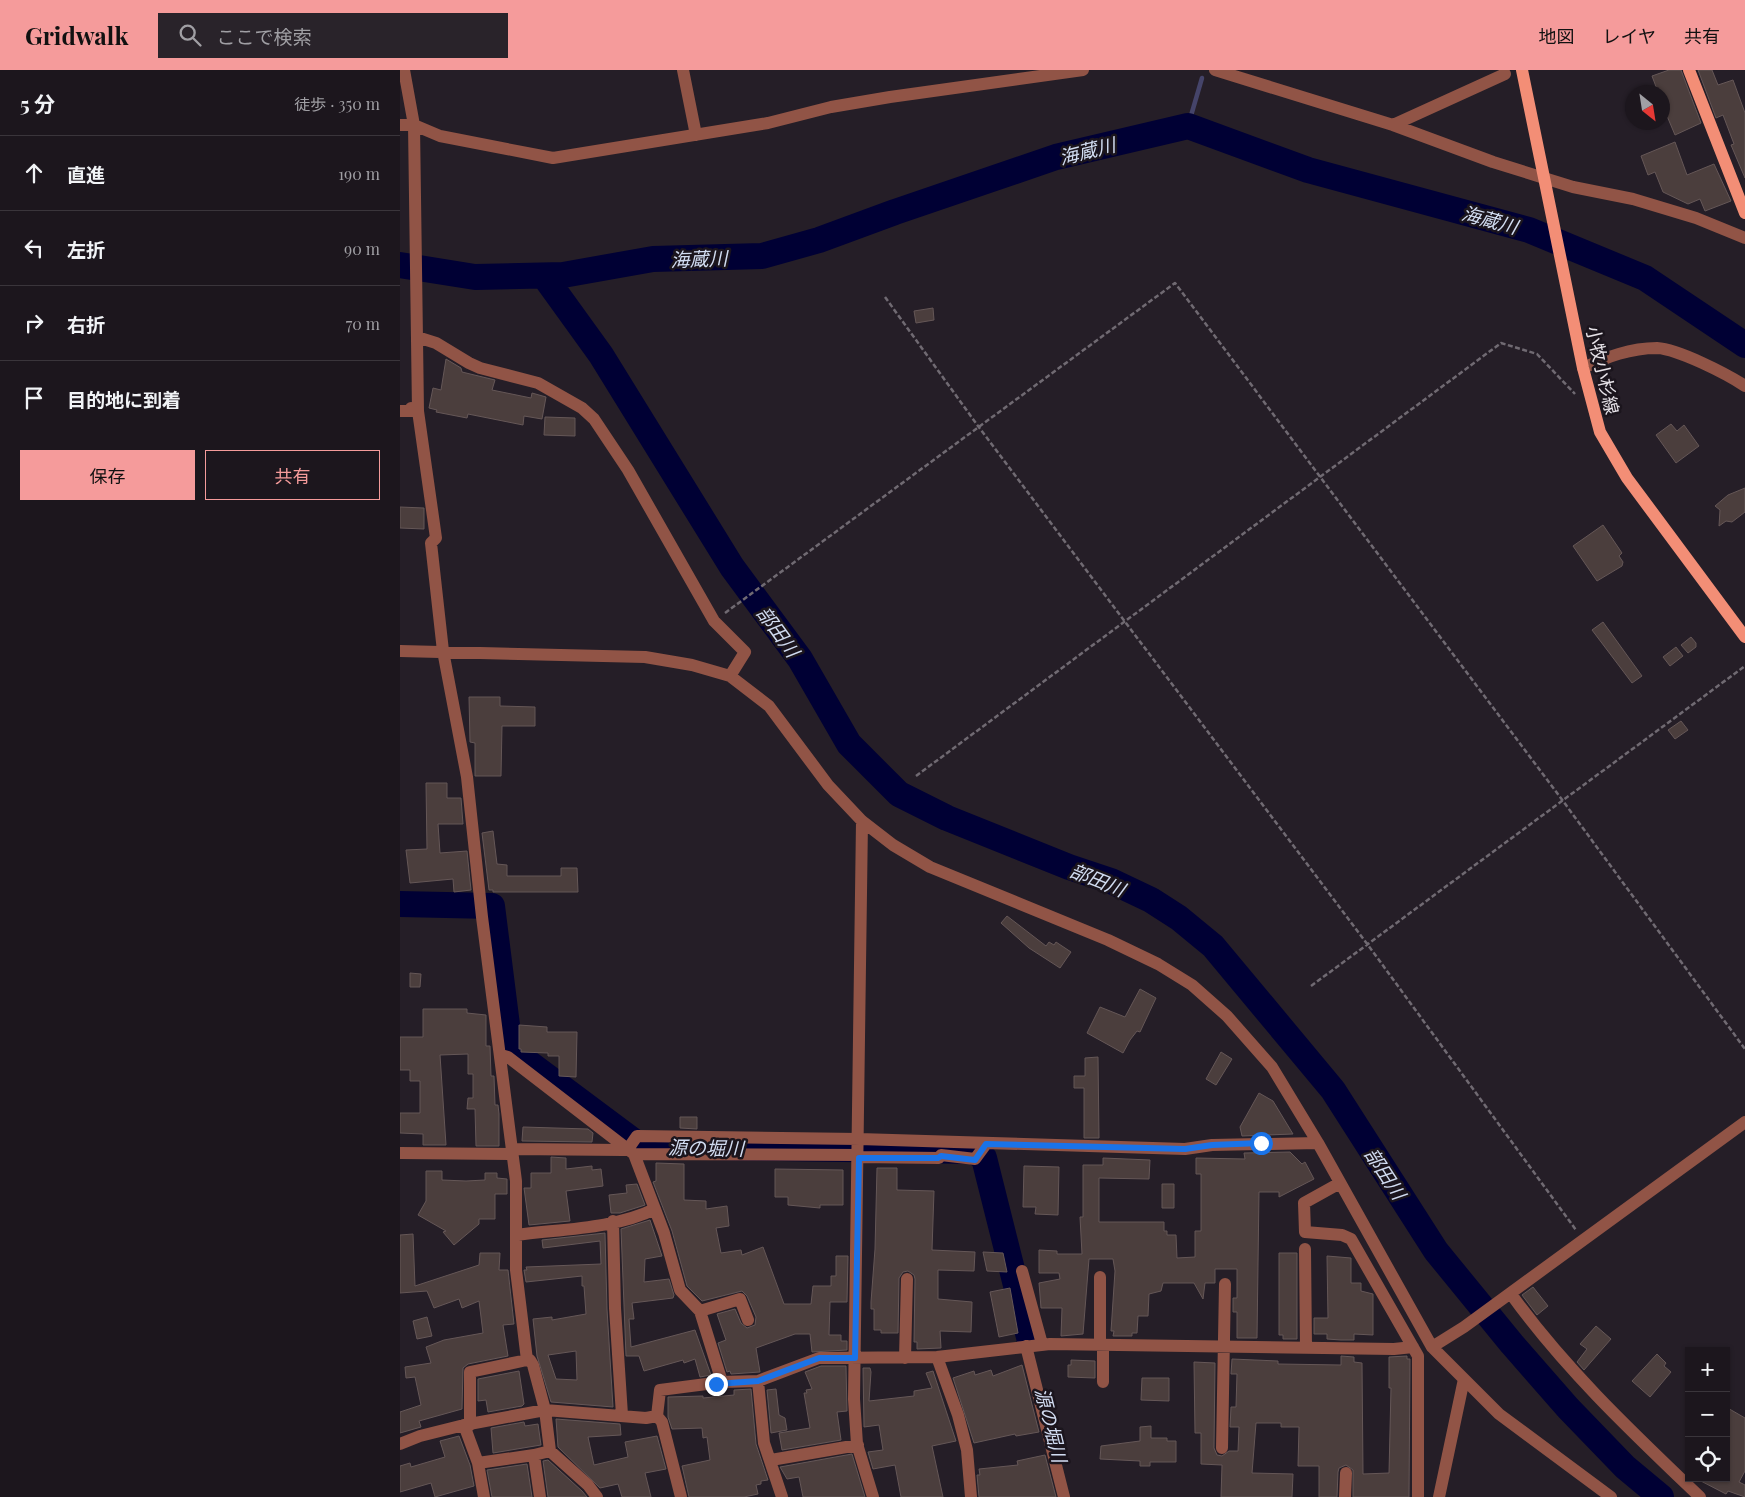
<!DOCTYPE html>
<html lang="ja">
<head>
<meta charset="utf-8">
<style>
	:root { --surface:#1c161d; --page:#29232a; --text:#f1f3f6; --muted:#a09fa4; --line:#3a353b; --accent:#f59b9b }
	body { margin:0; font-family:"Playfair Display","Noto Sans JP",serif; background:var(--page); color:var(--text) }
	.controls { position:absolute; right:15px; bottom:15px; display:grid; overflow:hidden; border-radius:0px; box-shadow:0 1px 4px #0004 }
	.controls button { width:45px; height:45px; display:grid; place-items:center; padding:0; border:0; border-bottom:1px solid var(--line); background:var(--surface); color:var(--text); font:25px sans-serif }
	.compass { position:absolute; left:1225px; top:15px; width:45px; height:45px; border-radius:50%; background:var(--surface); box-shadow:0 1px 4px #0004; rotate:150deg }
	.stop { position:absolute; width:15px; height:15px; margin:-11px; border:4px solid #1a73e8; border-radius:50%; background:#fff }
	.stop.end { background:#1a73e8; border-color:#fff; box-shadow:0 1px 5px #0008 }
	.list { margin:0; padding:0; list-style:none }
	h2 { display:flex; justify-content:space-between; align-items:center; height:65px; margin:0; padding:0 20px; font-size:21px }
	h2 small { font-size:16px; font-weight:400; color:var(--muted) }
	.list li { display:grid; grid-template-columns:32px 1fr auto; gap:15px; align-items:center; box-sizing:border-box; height:75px; padding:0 20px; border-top:1px solid var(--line) }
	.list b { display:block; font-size:19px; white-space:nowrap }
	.list em { font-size:16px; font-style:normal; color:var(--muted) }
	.actions { display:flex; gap:10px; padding:15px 20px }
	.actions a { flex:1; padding:11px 0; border:1px solid var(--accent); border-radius:0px; text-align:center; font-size:18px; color:var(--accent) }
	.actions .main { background:var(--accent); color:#111 }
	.icon { flex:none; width:28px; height:28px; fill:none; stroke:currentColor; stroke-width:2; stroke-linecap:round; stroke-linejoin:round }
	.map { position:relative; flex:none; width:1345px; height:1427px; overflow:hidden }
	header { display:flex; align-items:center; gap:30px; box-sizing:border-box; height:70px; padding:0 25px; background:var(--accent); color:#111 }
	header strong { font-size:24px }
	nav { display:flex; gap:28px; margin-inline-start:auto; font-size:18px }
	.search { width:350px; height:45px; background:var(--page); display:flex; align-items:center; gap:12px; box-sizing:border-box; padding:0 18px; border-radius:0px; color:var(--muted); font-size:19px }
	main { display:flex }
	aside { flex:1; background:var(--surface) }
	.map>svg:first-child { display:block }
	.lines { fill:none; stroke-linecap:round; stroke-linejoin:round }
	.stream { stroke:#45446a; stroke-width:4.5 }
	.river { stroke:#000034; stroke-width:26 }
	.building { fill:#4b3e3d; stroke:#655757; fill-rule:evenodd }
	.path { stroke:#706a72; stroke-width:2.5; stroke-dasharray:5 2.5; stroke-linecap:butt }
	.minor { stroke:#915446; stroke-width:12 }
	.major { stroke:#f38e76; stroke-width:12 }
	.route { stroke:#1a73e8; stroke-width:6 }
	.labels { text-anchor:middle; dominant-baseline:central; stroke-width:5; stroke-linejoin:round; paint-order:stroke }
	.street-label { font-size:18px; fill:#e6e2e8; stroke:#1b151d }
	.water-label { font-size:19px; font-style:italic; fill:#d1dcf1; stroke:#1b151d }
</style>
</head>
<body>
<header>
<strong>Gridwalk</strong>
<div class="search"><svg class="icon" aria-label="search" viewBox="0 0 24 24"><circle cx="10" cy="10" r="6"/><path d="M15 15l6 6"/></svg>ここで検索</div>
<nav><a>地図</a><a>レイヤ</a><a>共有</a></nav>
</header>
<main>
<aside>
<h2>5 分<small>徒歩 · 350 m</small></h2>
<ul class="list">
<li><svg class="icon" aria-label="ahead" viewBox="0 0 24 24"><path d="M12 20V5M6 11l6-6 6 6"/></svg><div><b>直進</b></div><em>190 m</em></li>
<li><svg class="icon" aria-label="left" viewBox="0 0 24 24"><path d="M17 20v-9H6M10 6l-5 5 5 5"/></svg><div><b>左折</b></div><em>90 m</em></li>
<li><svg class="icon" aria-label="right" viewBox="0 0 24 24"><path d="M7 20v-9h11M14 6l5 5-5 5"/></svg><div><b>右折</b></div><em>70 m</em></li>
<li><svg class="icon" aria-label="arrive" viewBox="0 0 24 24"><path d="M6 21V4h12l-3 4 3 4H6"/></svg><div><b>目的地に到着</b></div></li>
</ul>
<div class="actions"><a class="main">保存</a><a>共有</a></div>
</aside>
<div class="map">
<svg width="1345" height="1427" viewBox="0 0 1345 1427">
	<rect width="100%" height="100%" fill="#251e27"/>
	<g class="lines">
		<path class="stream" d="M 788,56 L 802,8"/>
		<path class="river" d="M 0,195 L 75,207 L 163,205 L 253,189 L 362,186 L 419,170 L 495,142 L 656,87 L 788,56 L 908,100 L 1129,160 L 1245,208 L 1345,275
			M 144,206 L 201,285 L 332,497 L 400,589 L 449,674 L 499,724 L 547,748 L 669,797 L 711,811 L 751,830 L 779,848 L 813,876 L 933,1020 L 1036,1181 L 1112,1274 L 1168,1338 L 1225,1397 L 1261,1427
			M 0,834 L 92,836 L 110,979 L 240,1076 L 574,1081 L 584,1088 L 629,1267"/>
	</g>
	<path class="building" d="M 1269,0 L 1281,0 L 1301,53 L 1275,65 L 1262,34 L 1262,22 L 1258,22 L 1252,6 Z
		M 1298,0 L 1312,0 L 1318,15 L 1333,10 L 1345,43 L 1345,108 L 1331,75 L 1334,74 L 1323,45 L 1316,48 Z
		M 1275,72 L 1287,105 L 1314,94 L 1331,131 L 1305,141 L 1300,129 L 1288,134 L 1263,122 L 1255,102 L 1248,105 L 1241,86 Z
		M 533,238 L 534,250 L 516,253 L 514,241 Z
		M 46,289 L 61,298 L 62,302 L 95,310 L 92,320 L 131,328 L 132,323 L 146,327 L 142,349 L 124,346 L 123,355 L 68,344 L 67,348 L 36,342 L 37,340 L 29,338 L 33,318 L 41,320 Z
		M 145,347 L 175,348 L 175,366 L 144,365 Z
		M 1271,354 L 1277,361 L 1284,355 L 1299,376 L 1276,393 L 1256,365 Z
		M 1345,418 L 1345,442 L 1332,452 L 1326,451 L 1319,456 L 1320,440 L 1315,436 L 1328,425 Z
		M 0,437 L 24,438 L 24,459 L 0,458 Z
		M 1203,455 L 1222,483 L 1219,486 L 1223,492 L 1222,496 L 1197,511 L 1173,476 Z
		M 1203,552 L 1242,606 L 1232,613 L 1192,560 Z
		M 1291,567 L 1296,573 L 1296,577 L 1288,583 L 1281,575 Z
		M 1276,577 L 1283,586 L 1270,596 L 1263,587 Z
		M 69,627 L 100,627 L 100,636 L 135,637 L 135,656 L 102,656 L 101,706 L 75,706 L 75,673 L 70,672 Z
		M 1281,651 L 1288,660 L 1275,669 L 1268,660 Z
		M 26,713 L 47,713 L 47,728 L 61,728 L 63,754 L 38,754 L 40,783 L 67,781 L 71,820 L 54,822 L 53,809 L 10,813 L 6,780 L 27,779 Z
		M 93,761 L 97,794 L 107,795 L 107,806 L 161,806 L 161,798 L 177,798 L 178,822 L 93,822 L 93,820 L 89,820 L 82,763 Z
		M 607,846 L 646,876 L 649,872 L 654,875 L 656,872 L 671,882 L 660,898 L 629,878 L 601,853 Z
		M 10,903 L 21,904 L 20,917 L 10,917 Z
		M 740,919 L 756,928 L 740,962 L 737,961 L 730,970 L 723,983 L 687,963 L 700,937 L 725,947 Z
		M 23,939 L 67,939 L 67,943 L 86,945 L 86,976 L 90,976 L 91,1006 L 94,1006 L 95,1035 L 98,1035 L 99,1044 L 99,1076 L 76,1076 L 75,1039 L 67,1039 L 68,1028 L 73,1028 L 73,1004 L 68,1004 L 68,984 L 40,985 L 46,1075 L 23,1075 L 23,1064 L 0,1063 L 0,1043 L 20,1043 L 20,1011 L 10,1011 L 10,1000 L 0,1000 L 0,967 L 23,967 Z
		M 119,955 L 147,957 L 147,962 L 177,962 L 176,1007 L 159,1006 L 159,986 L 148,986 L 148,983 L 121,982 L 121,979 L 119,979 Z
		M 821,982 L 832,989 L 816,1015 L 806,1009 Z
		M 698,987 L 699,1068 L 684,1068 L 684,1018 L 674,1018 L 674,1006 L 685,1006 L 685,988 Z
		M 859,1023 L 873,1031 L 893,1064 L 842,1066 L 840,1057 Z
		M 280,1047 L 297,1047 L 297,1059 L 280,1058 Z
		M 123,1057 L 188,1059 L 193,1063 L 192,1072 L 122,1071 Z
		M 890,1082 L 902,1094 L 905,1092 L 914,1109 L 879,1127 L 879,1122 L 859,1122 L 857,1268 L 837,1268 L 837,1242 L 833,1242 L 833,1228 L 837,1228 L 837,1199 L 815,1199 L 815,1213 L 805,1213 L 803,1229 L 794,1213 L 763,1213 L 761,1221 L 749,1224 L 748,1246 L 738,1246 L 737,1263 L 732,1263 L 732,1266 L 713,1266 L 714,1261 L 711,1261 L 715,1201 L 713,1189 L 689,1189 L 683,1264 L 661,1266 L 662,1238 L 641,1238 L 639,1213 L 660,1209 L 659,1203 L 639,1203 L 639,1180 L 657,1181 L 657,1184 L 682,1184 L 680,1147 L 683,1147 L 683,1095 L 703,1095 L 703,1088 L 750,1090 L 749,1109 L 699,1108 L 699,1152 L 764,1152 L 764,1161 L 767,1161 L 767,1165 L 776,1165 L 777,1188 L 795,1187 L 795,1161 L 801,1161 L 801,1104 L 796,1104 L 796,1088 L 845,1089 L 844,1083 Z
		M 151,1087 L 166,1088 L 166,1099 L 192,1096 L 192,1100 L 201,1099 L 203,1116 L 166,1121 L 170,1151 L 129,1155 L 124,1118 L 131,1118 L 131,1103 L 151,1103 Z
		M 256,1093 L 284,1094 L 284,1130 L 306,1131 L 306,1139 L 327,1136 L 329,1156 L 316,1158 L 321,1183 L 341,1180 L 342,1185 L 363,1177 L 384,1234 L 411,1234 L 413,1216 L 431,1216 L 431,1206 L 436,1206 L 436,1186 L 448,1186 L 447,1232 L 430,1232 L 429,1265 L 441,1265 L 441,1271 L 447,1271 L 447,1280 L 412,1282 L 410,1264 L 395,1264 L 356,1278 L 360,1302 L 331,1304 L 330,1301 L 327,1302 L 318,1273 L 326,1270 L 317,1244 L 335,1239 L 341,1253 L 347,1258 L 355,1255 L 356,1247 L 347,1226 L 342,1221 L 302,1231 L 287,1216 L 272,1161 L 253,1112 L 256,1111 Z
		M 624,1096 L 659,1097 L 658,1145 L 635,1144 L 636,1137 L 623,1137 Z
		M 477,1098 L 497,1098 L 497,1120 L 534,1121 L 532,1180 L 575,1182 L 574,1201 L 538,1200 L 538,1229 L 572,1232 L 571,1262 L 540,1261 L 541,1278 L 517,1279 L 517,1272 L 514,1272 L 515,1209 L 514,1205 L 508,1201 L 503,1202 L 499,1208 L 498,1263 L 481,1263 L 481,1260 L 474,1260 L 474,1239 L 471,1239 L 471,1232 L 475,1179 Z
		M 375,1099 L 443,1100 L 443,1135 L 420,1135 L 420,1138 L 388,1135 L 388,1127 L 375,1127 Z
		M 26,1101 L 42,1101 L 42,1110 L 66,1111 L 85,1110 L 85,1103 L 97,1103 L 97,1108 L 107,1109 L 107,1124 L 95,1124 L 95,1149 L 79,1149 L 79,1154 L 54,1175 L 43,1162 L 46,1161 L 18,1145 L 26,1131 Z
		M 237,1114 L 245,1135 L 220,1143 L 211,1143 L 209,1125 L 227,1123 L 226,1115 Z
		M 762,1114 L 774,1114 L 774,1138 L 762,1138 Z
		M 250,1150 L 262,1186 L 245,1189 L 244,1212 L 269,1209 L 274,1225 L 273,1228 L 232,1233 L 234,1249 L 229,1249 L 231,1277 L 295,1260 L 311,1305 L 300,1307 L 295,1289 L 284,1293 L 283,1290 L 244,1301 L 239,1286 L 226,1286 L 221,1159 Z
		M 205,1163 L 207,1239 L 213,1337 L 151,1332 L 137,1286 L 133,1249 L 152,1247 L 152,1250 L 186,1244 L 184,1216 L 182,1216 L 182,1206 L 126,1212 L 124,1200 L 127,1200 L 126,1197 L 201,1194 L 200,1171 L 143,1178 L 142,1170 ZM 176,1281 L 177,1310 L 156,1309 L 148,1285 Z
		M 13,1164 L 15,1216 L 79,1195 L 80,1183 L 100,1183 L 99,1200 L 108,1200 L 114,1254 L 103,1255 L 108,1286 L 68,1294 L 63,1298 L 62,1339 L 19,1351 L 21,1357 L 0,1363 L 0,1342 L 21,1335 L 15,1307 L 6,1308 L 5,1297 L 31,1293 L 26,1277 L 44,1270 L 83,1263 L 79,1231 L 62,1238 L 59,1229 L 34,1238 L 27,1221 L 0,1223 L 0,1165 Z
		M 583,1182 L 603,1183 L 607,1202 L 587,1201 Z
		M 879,1183 L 897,1183 L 897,1269 L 883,1269 L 883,1265 L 879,1265 Z
		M 927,1186 L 951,1188 L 951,1213 L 961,1213 L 961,1221 L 973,1224 L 973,1265 L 954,1264 L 954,1270 L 941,1270 L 927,1269 L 927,1264 L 914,1264 L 914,1248 L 928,1248 Z
		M 1133,1217 L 1148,1236 L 1137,1245 L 1122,1225 Z
		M 610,1218 L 618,1263 L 599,1267 L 590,1222 Z
		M 27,1247 L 32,1266 L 17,1269 L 13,1251 Z
		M 1196,1256 L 1211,1269 L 1184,1300 L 1177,1292 L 1187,1279 L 1180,1274 Z
		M 1257,1284 L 1266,1293 L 1264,1296 L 1271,1302 L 1250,1327 L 1232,1311 Z
		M 941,1286 L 954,1287 L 954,1292 L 962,1293 L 963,1404 L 989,1403 L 991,1318 L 989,1318 L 989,1287 L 1007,1286 L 1007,1289 L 1010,1289 L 1009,1427 L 953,1427 L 953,1400 L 946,1395 L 939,1398 L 938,1402 L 937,1427 L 919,1427 L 919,1396 L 898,1396 L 899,1357 L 881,1357 L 881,1353 L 856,1353 L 852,1403 L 893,1404 L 892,1427 L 821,1427 L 822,1395 L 801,1394 L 801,1363 L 795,1363 L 794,1292 L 815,1293 L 814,1378 L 817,1385 L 822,1386 L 829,1381 L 838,1381 L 839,1357 L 830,1357 L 831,1337 L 836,1337 L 837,1304 L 831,1304 L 832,1289 L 878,1291 L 878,1294 L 941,1295 Z
		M 671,1290 L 695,1291 L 695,1308 L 668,1307 L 668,1295 L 671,1295 Z
		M 622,1295 L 639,1362 L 616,1366 L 615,1364 L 574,1373 L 553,1308 L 574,1301 L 575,1305 L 591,1300 L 593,1306 Z
		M 421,1296 L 446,1296 L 447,1341 L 437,1342 L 441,1370 L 382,1380 L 379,1363 L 410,1358 L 404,1323 L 407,1323 L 406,1320 L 412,1319 L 405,1302 Z
		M 463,1298 L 470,1298 L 471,1302 L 469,1331 L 514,1326 L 514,1321 L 532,1318 L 526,1303 L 533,1301 L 556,1371 L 532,1376 L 543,1427 L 501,1427 L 495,1395 L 473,1399 L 468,1382 L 483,1380 L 479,1355 L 464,1357 Z
		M 119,1301 L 124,1334 L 122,1336 L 88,1342 L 86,1330 L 78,1331 L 78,1309 Z
		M 742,1308 L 769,1308 L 769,1331 L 741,1330 Z
		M 351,1319 L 356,1374 L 368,1410 L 361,1411 L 361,1414 L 356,1415 L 358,1424 L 344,1427 L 289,1427 L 282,1396 L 310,1390 L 307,1367 L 303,1368 L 302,1358 L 272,1359 L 268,1347 L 268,1327 L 303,1326 L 303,1328 L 334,1325 L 334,1320 Z
		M 376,1319 L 379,1345 L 385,1348 L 387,1360 L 371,1363 L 367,1320 Z
		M 1326,1337 L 1345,1348 L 1345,1401 L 1339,1412 L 1345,1415 L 1345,1427 L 1328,1421 L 1326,1424 L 1295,1408 L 1326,1408 Z
		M 156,1349 L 220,1354 L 221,1365 L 188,1367 L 194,1395 L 228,1387 L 225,1372 L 257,1366 L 266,1399 L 245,1403 L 251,1427 L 222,1427 L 218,1414 L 200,1418 L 158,1377 Z
		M 124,1352 L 125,1356 L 138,1354 L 141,1375 L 93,1383 L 91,1358 Z
		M 751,1356 L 751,1368 L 767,1368 L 767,1371 L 776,1371 L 776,1392 L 750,1392 L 750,1396 L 740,1396 L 740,1391 L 700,1389 L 701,1376 L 740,1371 L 740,1357 Z
		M 59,1366 L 70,1395 L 74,1416 L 35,1427 L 31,1413 L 0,1422 L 0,1396 L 10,1393 L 11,1397 L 45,1387 L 40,1371 Z
		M 452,1384 L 465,1427 L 403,1427 L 399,1407 L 387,1409 L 380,1397 Z
		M 645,1385 L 656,1427 L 579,1427 L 577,1405 L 580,1405 L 579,1399 L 618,1395 L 617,1391 Z
		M 148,1390 L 182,1421 L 187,1427 L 148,1427 L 143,1391 Z
		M 127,1394 L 132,1427 L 92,1427 L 87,1400 Z"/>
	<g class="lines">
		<path class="path" d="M 485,227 L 578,356 L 968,875 L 1176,1160
			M 325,543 L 775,213 L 1163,731 L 1345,979
			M 516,706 L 1101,273 L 1137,284 L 1175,324
			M 911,916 L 1345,596"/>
		<path class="minor" d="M 4,0 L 14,55 L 18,341 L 11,338
			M 283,0 L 296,65
			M 815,0 L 993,55 L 1093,92 L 1173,117 L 1233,129 L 1296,148 L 1345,168
			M 0,55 L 14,55 L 40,66 L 153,88 L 368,53 L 431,37 L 490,27 L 683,0
			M 993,55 L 1105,4
			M 17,267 L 36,273 L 69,293 L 80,298 L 138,313 L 182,338 L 194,349 L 228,400 L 314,551 L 345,582 L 330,606
			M 1183,298 C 1207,287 1230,278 1257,278 C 1278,279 1327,304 1345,316
			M 0,341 L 18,341 L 36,468 L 31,473 L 43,581 L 67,707 L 82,847 L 116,1111 L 116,1200 L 127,1290 L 70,1302 L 70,1355
			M 0,581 L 245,587 L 292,595 L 330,606 L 369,636 L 428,715 L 462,751 L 493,775 L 530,797 L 708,870 L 758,894 L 792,915 L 827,946 L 872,997 L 918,1073 L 1032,1277 L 1064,1309 L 1039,1427
			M 462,751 L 454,1329 L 457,1374 L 473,1427
			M 101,985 L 108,987 L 234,1084 L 264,1163 L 280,1220 L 300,1241 L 322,1312
			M 112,1079 L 223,1080 L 228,1079 L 237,1066 L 459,1069 L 785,1079 L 812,1075 L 918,1073
			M 0,1083 L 113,1084
			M 234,1084 L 459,1085
			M 459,1087 L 539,1088 L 541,1085 L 575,1089 L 586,1074
			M 940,1113 L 904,1133 L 905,1162 L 942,1165 L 951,1169 L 1018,1286 L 1018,1427
			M 213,1151 L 215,1238 L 222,1345
			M 116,1165 C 161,1159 214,1159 255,1139
			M 905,1179 L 906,1277
			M 622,1201 L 642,1274
			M 1111,1224 C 1165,1299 1233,1363 1300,1427
			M 300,1241 L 340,1229 L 348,1250
			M 700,1273 L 700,1207
			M 703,1274 L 703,1312
			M 626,1276 L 664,1427
			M 1032,1277 L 1064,1257 L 1345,1052
			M 537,1287 L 558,1345 L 567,1380 L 571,1427
			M 505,1288 L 507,1209
			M 127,1290 L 130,1290 L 133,1295 L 145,1340 L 150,1381 L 188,1415 L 197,1427
			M 1064,1309 L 1099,1344 L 1211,1427
			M 358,1311 L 364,1373 L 382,1427
			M 64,1355 L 78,1393 L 84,1427
			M 0,1374 L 20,1366 L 64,1355 L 145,1340 L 246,1348 L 257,1346
			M 822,1378 L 825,1214
			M 134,1385 L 140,1427
			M 371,1390 L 458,1375
			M 78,1393 L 134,1385 L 150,1381
			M 281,1427 L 262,1352 L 257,1346 L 260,1320 L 322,1312 L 358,1311 L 419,1288 L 537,1287 L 650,1274 L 994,1279 L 1013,1277
			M 945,1427 L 946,1403"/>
		<path class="major" d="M 1122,0 L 1183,298 L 1200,362 L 1227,408 L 1345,567
			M 1289,0 L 1345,143"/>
	</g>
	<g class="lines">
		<path class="route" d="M 316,1314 L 358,1311 L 419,1288 L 455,1288 L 459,1088 L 538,1088 L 541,1086 L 575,1090 L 586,1074 L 785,1079 L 812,1075 L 861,1073"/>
	</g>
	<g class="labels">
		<g class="street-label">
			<text transform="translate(1203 300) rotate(77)">小牧小杉線</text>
		</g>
		<g class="water-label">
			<text transform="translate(687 80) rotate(-14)">海蔵川</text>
			<text transform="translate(1090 149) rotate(15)">海蔵川</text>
			<text transform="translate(299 188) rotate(-2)">海蔵川</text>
			<text transform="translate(379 561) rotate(54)">部田川</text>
			<text transform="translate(698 809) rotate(22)">部田川</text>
			<text transform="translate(306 1077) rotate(1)">源の堀川</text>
			<text transform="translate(986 1103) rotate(57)">部田川</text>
			<text transform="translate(652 1355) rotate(76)">源の堀川</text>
		</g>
	</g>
</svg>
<div class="controls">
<button>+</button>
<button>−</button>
<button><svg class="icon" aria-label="locate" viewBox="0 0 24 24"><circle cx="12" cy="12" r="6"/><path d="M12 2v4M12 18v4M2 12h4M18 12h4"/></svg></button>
</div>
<svg class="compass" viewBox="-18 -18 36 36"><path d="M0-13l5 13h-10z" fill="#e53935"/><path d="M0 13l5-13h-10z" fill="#a09fa4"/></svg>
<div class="stop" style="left:861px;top:1073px"></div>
<div class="stop end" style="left:316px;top:1314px"></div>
</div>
</main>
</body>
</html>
